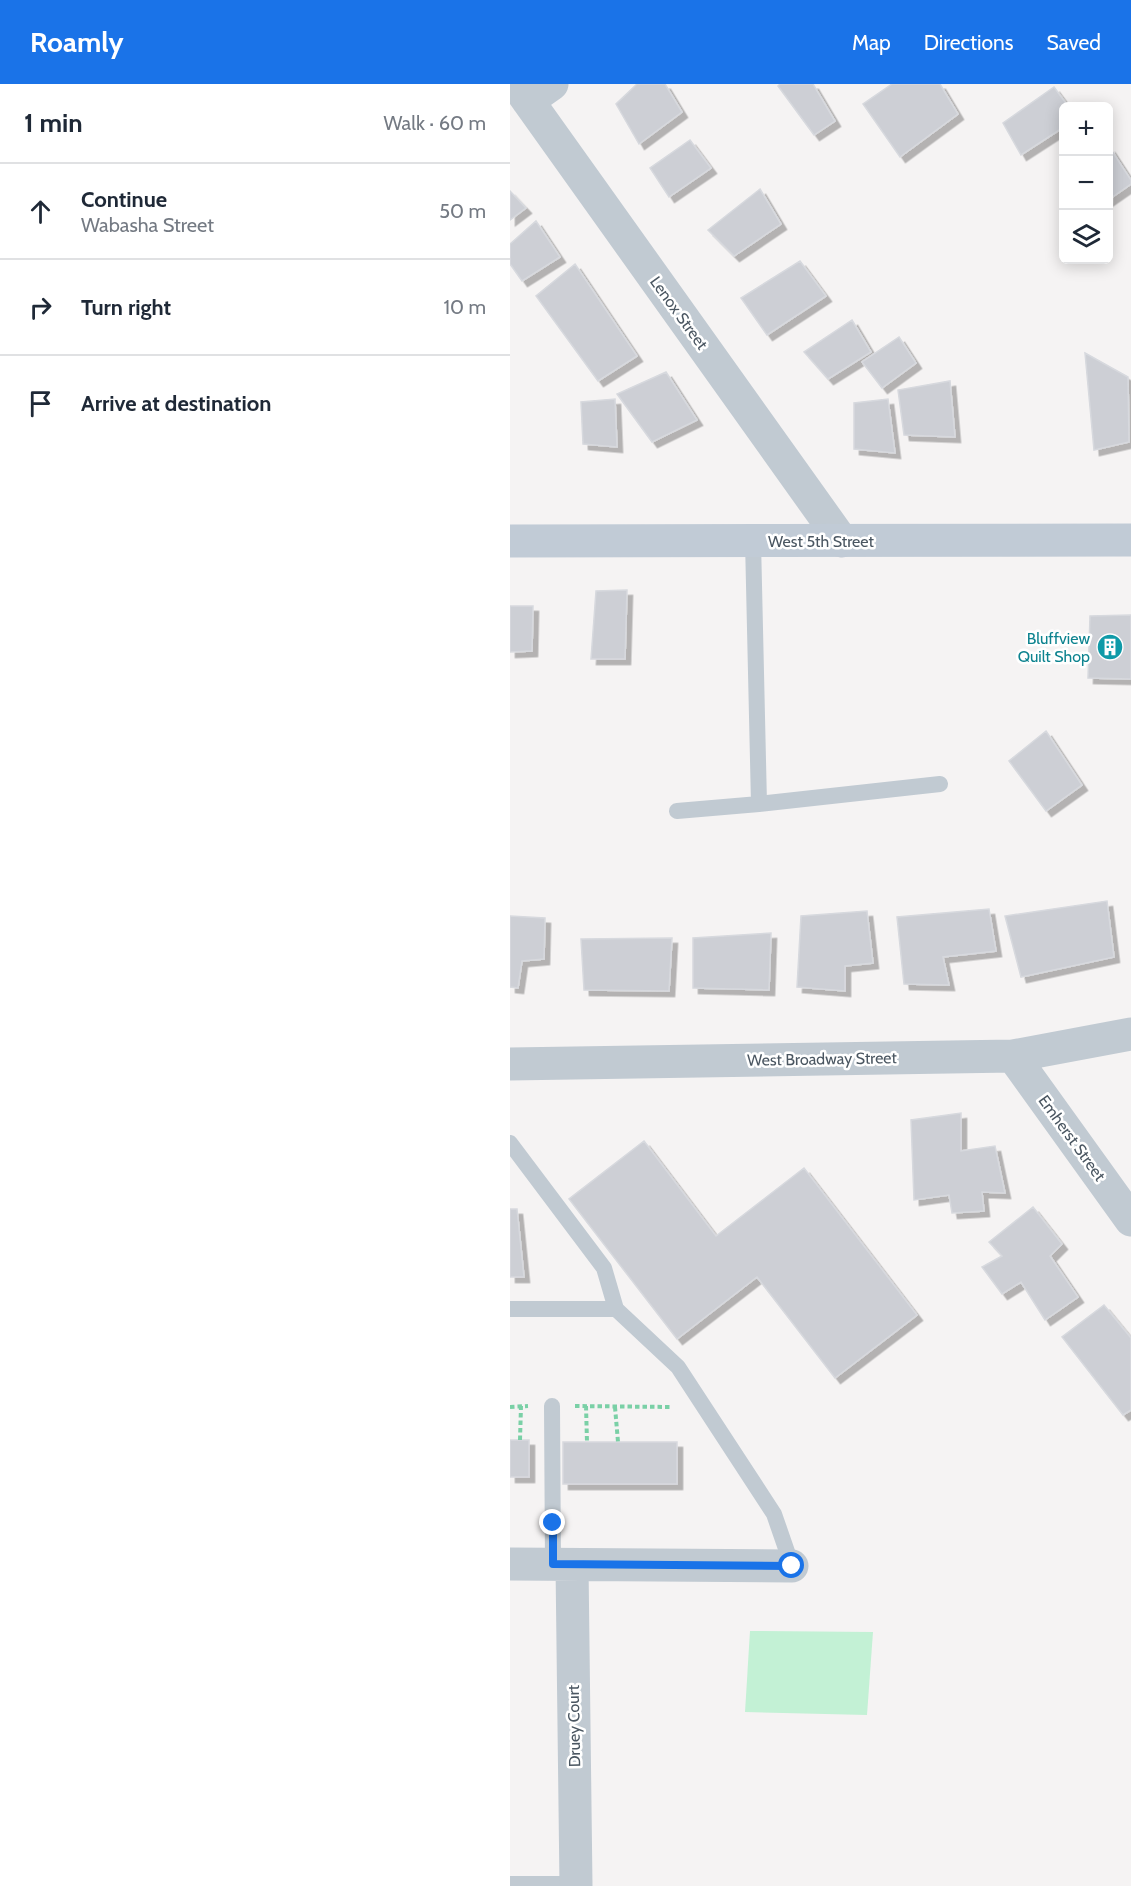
<!DOCTYPE html>
<html lang="en">
<head>
<meta charset="utf-8">
<style>
	:root { --surface:#fff; --page:#f6f6f7; --text:#1f2937; --muted:#747a83; --line:#e0e1e3; --accent:#1a73e8 }
	body { margin:0; font-family:Cabin,sans-serif; background:var(--page); color:var(--text) }
	.controls { position:absolute; right:18px; top:18px; display:grid; overflow:hidden; border-radius:9px; box-shadow:0 3px 15px #0003 }
	.controls button { width:54px; height:54px; display:grid; place-items:center; padding:0; border:0; border-bottom:2px solid var(--line); background:var(--surface); color:var(--text); font:30px sans-serif }
	.stop { position:absolute; width:18px; height:18px; margin:-14px; border:4px solid #1a73e8; border-radius:50%; background:#fff }
	.stop.end { background:#1a73e8; border-color:#fff; box-shadow:0 2px 6px #0008 }
	.list { margin:0; padding:0; list-style:none }
	h2 { display:flex; justify-content:space-between; align-items:center; height:78px; margin:0; padding:0 24px; font-size:26px }
	h2 small { font-size:20px; font-weight:400; color:var(--muted) }
	.list li { display:grid; grid-template-columns:39px 1fr auto; gap:18px; align-items:center; box-sizing:border-box; height:96px; padding:0 24px; border-top:2px solid var(--line) }
	.list b { display:block; font-size:22px; white-space:nowrap }
	.list p { margin:0; font-size:20px; white-space:nowrap; color:var(--muted) }
	.list em { font-size:20px; font-style:normal; color:var(--muted) }
	.icon { flex:none; width:33px; height:33px; fill:none; stroke:currentColor; stroke-width:2; stroke-linecap:round; stroke-linejoin:round }
	.map { position:relative; flex:none; width:621px; height:1802px; overflow:hidden }
	header { display:flex; align-items:center; gap:36px; box-sizing:border-box; height:84px; padding:0 30px; background:var(--accent); color:#fff }
	header strong { font-size:28px }
	nav { display:flex; gap:33px; margin-inline-start:auto; font-size:21px }
	main { display:flex }
	aside { flex:1; background:var(--surface) }
	.map>svg:first-child { display:block }
	.green { fill:#c3f1d5 }
	.building { fill:#cdcfd5; stroke:#d7d9de; stroke-width:1.5; filter:url(#shadow) }
	.lines { fill:none; stroke-linecap:round; stroke-linejoin:round }
	.path { stroke:#7ad0a6; stroke-width:4; stroke-dasharray:4.5 3; stroke-linecap:butt }
	.service { stroke:#c1cad2; stroke-width:16 }
	.minor { stroke:#c1cad2; stroke-width:33 }
	.secondary { stroke:#c1cbd6; stroke-width:33 }
	.route { stroke:#1a73e8; stroke-width:8 }
	.labels { text-anchor:middle; dominant-baseline:central; stroke-width:5; stroke-linejoin:round; paint-order:stroke }
	.street-label { font-size:16px; fill:#4a5661; stroke:#fff }
	.culture-label { font-size:16px; fill:#0d838f; stroke:#fff; text-anchor:end }
</style>
</head>
<body>
<header>
<strong>Roamly</strong>
<nav><a>Map</a><a>Directions</a><a>Saved</a></nav>
</header>
<main>
<aside>
<h2>1 min<small>Walk · 60 m</small></h2>
<ul class="list">
<li><svg class="icon" aria-label="ahead" viewBox="0 0 24 24"><path d="M12 20V5M6 11l6-6 6 6"/></svg><div><b>Continue</b><p>Wabasha Street</p></div><em>50 m</em></li>
<li><svg class="icon" aria-label="right" viewBox="0 0 24 24"><path d="M7 20v-9h11M14 6l5 5-5 5"/></svg><div><b>Turn right</b></div><em>10 m</em></li>
<li><svg class="icon" aria-label="arrive" viewBox="0 0 24 24"><path d="M6 21V4h12l-3 4 3 4H6"/></svg><div><b>Arrive at destination</b></div></li>
</ul>
</aside>
<div class="map">
<svg width="621" height="1802" viewBox="0 0 621 1802">
	<defs>
		<filter id="shadow"><feDropShadow dx="5.5" dy="5.5" stdDeviation="0" flood-color="#0004"/></filter>
	</defs>
	<rect width="100%" height="100%" fill="#f5f3f3"/>
	<path class="green" d="M 240,1547 L 363,1548 L 357,1631 L 235,1628 Z"/>
	<path class="building" d="M 127,0 L 155,0 L 172,28 L 129,60 L 106,20 Z
		M 270,0 L 303,0 L 325,37 L 304,51 L 268,2 Z
		M 382,0 L 430,0 L 448,30 L 390,73 L 353,20 Z
		M 544,3 L 558,22 L 554,22 L 554,43 L 511,71 L 493,39 Z
		M 180,56 L 201,84 L 159,113 L 140,84 Z
		M 600,64 L 621,96 L 621,100 L 598,116 Z
		M 250,105 L 271,140 L 224,172 L 198,146 Z
		M 0,107 L 16,124 L 0,136 Z
		M 26,137 L 50,173 L 12,197 L 0,180 L 0,160 Z
		M 290,177 L 316,212 L 257,251 L 231,214 Z
		M 65,180 L 127,272 L 88,297 L 26,212 Z
		M 342,236 L 361,268 L 318,295 L 294,268 Z
		M 389,253 L 406,279 L 372,304 L 352,278 Z
		M 575,269 L 618,293 L 619,358 L 584,366 Z
		M 156,288 L 187,336 L 142,358 L 107,310 Z
		M 440,297 L 445,353 L 394,351 L 388,306 Z
		M 105,315 L 107,363 L 73,360 L 71,318 Z
		M 378,315 L 385,369 L 344,365 L 344,319 Z
		M 117,506 L 115,575 L 81,575 L 86,507 Z
		M 0,522 L 23,522 L 22,567 L 0,568 Z
		M 621,531 L 621,595 L 578,594 L 580,532 Z
		M 536,647 L 572,701 L 536,727 L 499,677 Z
		M 597,817 L 604,873 L 511,893 L 495,832 Z
		M 479,825 L 486,867 L 433,873 L 439,901 L 394,900 L 387,833 Z
		M 357,827 L 363,879 L 335,882 L 335,907 L 287,903 L 291,832 Z
		M 0,832 L 35,834 L 34,875 L 12,877 L 8,904 L 0,903 Z
		M 261,849 L 259,906 L 183,904 L 183,854 Z
		M 162,854 L 159,907 L 74,906 L 71,855 Z
		M 451,1029 L 451,1067 L 485,1062 L 495,1109 L 472,1108 L 474,1127 L 442,1129 L 439,1111 L 404,1116 L 401,1036 Z
		M 134,1057 L 206,1152 L 294,1084 L 407,1231 L 325,1294 L 247,1193 L 167,1255 L 59,1115 Z
		M 523,1123 L 552,1160 L 540,1172 L 568,1213 L 535,1236 L 511,1198 L 492,1210 L 472,1183 L 492,1172 L 479,1158 Z
		M 0,1125 L 7,1125 L 14,1193 L 0,1193 Z
		M 594,1221 L 621,1254 L 621,1326 L 613,1331 L 552,1253 Z
		M 0,1356 L 19,1356 L 19,1393 L 0,1393 Z
		M 53,1358 L 167,1358 L 167,1400 L 53,1400 Z"/>
	<g class="lines">
		<path class="path" d="M 65,1322 L 160,1323
			M 76,1322 L 77,1358
			M 0,1323 L 18,1322
			M 105,1323 L 108,1358
			M 10,1356 L 11,1322"/>
		<path class="service" d="M 243,457 L 249,720 L 430,700
			M 167,727 L 249,720
			M 0,1059 L 94,1184 L 106,1225
			M 0,1225 L 106,1225 L 168,1283 L 264,1430 L 282,1482
			M 42,1322 L 43,1480
			M 0,1800 L 66,1800"/>
		<path class="minor" d="M 6,0 L 332,457
			M 18,17 L 42,0
			M 503,972 L 621,1136
			M 0,980 L 503,972 L 621,950
			M 0,1480 L 282,1482
			M 62,1481 L 66,1802"/>
		<path class="secondary" d="M 0,457 L 621,456"/>
	</g>
	<g class="lines">
		<path class="route" d="M 43,1439 L 43,1480 L 282,1482"/>
	</g>
	<defs>
		<symbol id="building-disc" viewBox="-11 -11 22 22"><circle r="9.5" fill="#0f9aa8" stroke="#fff"/><path d="M-4-6H4V6H1V3H-1V6H-4ZM-2.5-4.3h1.7v1.8h-1.7ZM.8-4.3h1.7v1.8H.8ZM-2.5-1h1.7V.8h-1.7ZM.8-1h1.7V.8H.8Z" fill="#fff"/></symbol>
	</defs>
	<g fill-rule="evenodd">
		<use href="#building-disc" x="585" y="548" width="30" height="30"/>
	</g>
	<g class="labels">
		<g class="street-label">
			<text transform="translate(169 229) rotate(54)">Lenox Street</text>
			<text x="311" y="457">West 5th Street</text>
			<text transform="translate(312 975) rotate(-1)">West Broadway Street</text>
			<text transform="translate(562 1054) rotate(54)">Emherst Street</text>
			<text transform="translate(64 1642) rotate(-91)">Druey Court</text>
		</g>
		<g class="culture-label">
			<text x="580" y="554">Bluffview<tspan x="580" dy="18">Quilt Shop</tspan></text>
		</g>
	</g>
</svg>
<div class="controls">
<button>+</button>
<button>−</button>
<button><svg class="icon" aria-label="layers" viewBox="0 0 24 24"><path d="M12 4l9 5-9 5-9-5zM3 14l9 5 9-5"/></svg></button>
</div>
<div class="stop" style="left:282px;top:1482px"></div>
<div class="stop end" style="left:43px;top:1439px"></div>
</div>
</main>
</body>
</html>
